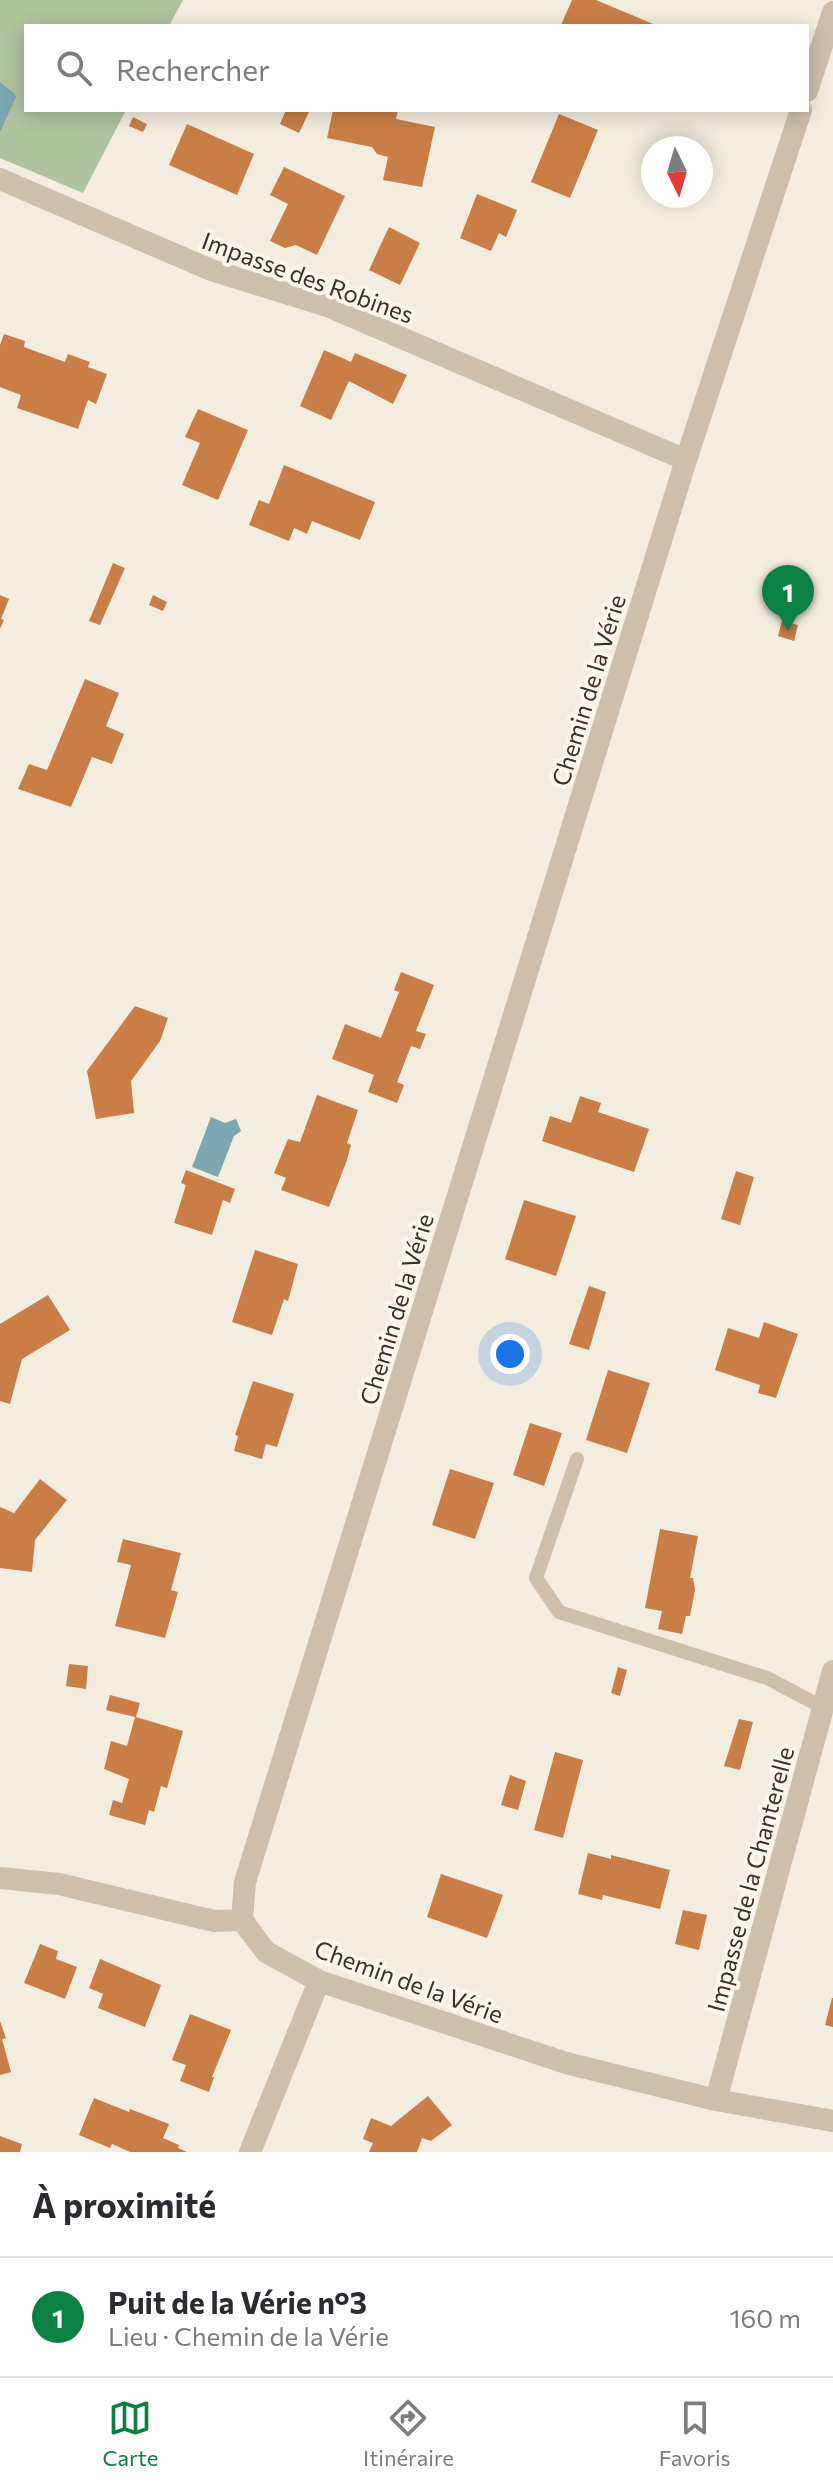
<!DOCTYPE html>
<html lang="fr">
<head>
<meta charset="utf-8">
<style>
	:root { --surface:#fff; --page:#f7f7f7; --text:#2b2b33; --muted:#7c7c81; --line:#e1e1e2; --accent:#0b8043 }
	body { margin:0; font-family:Commissioner,sans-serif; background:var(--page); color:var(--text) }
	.compass { position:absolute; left:641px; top:136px; width:72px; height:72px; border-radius:50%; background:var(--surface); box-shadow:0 4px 20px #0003; rotate:175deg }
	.you { position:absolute; left:510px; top:1354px; width:28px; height:28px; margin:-20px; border:6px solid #fff; border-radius:50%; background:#1a73e8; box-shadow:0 0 0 12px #1a73e833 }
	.badge { display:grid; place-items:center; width:52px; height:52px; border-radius:50%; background:var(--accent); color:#fff; font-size:26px; font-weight:700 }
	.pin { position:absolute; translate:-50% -66px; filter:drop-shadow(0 2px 4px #0008) }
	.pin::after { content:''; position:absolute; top:42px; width:28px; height:24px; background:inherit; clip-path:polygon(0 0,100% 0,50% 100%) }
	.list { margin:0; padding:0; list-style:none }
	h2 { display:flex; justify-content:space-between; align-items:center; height:104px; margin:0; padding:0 32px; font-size:34px }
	h2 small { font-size:26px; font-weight:400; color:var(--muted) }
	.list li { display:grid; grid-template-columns:52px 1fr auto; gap:24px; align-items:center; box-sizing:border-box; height:120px; padding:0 32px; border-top:2px solid var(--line) }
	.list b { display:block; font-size:30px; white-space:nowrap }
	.list p { margin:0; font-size:26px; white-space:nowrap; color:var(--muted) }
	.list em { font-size:26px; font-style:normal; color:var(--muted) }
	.icon { flex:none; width:44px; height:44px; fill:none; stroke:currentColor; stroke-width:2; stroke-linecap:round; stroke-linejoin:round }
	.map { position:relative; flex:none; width:833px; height:2152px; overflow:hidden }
	.search { position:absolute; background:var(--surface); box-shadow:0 4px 20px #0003; left:24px; right:24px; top:24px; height:88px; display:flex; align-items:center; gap:20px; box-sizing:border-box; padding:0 28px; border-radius:0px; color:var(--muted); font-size:30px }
	.sheet { height:224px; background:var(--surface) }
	nav { display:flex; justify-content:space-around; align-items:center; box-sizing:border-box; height:112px; border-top:2px solid var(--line); background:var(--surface); font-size:22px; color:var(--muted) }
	nav a { display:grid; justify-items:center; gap:4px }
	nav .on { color:var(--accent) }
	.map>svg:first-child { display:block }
	.green { fill:#b0c39e }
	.water { fill:#7ca6b2 }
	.building { fill:#c97e47 }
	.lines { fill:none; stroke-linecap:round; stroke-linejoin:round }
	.service { stroke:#ccc0aa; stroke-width:14 }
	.minor { stroke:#ccc0aa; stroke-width:22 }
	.labels { text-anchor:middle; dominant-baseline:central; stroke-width:8; stroke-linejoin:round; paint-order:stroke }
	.street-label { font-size:24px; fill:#3a312a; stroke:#fbf6eb }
</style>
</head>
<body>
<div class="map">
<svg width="833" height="2152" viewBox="0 0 833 2152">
	<rect width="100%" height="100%" fill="#f3eddf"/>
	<path class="green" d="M 0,0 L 183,0 L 169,26 L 26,26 L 26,110 L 126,110 L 83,193 L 0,158 Z"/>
	<path class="water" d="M 0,82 L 14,93 L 16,97 L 0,132 Z
		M 211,1117 L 225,1123 L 236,1119 L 241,1131 L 234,1136 L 218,1177 L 192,1167 Z"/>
	<path class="building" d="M 572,0 L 596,0 L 658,26 L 564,26 L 561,25 Z
		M 286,110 L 310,110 L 299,133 L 280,124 Z
		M 333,110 L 398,110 L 396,119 L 435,127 L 422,187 L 383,180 L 388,157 L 377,154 L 372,147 L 327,138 Z
		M 559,114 L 598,130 L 570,198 L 531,182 Z
		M 133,117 L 147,124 L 143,132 L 129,126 Z
		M 187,124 L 254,154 L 237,195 L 169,165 Z
		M 284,167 L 345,196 L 317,255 L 296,245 L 285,248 L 270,241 L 288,204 L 270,195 Z
		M 477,194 L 517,210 L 506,237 L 499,233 L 491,251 L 460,238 Z
		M 389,227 L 420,243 L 400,285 L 369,270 Z
		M 4,334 L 25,341 L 24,347 L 65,362 L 68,354 L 90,362 L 88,367 L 107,374 L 96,404 L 88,400 L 78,429 L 17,408 L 21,395 L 0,387 L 0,345 Z
		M 324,350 L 351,362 L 355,353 L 407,375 L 393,404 L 349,381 L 331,420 L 300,406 Z
		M 198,409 L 248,430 L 218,500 L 182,485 L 200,443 L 185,437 Z
		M 284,465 L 375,502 L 360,540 L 312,521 L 307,534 L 294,528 L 289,541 L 249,525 L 259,500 L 269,504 Z
		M 113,563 L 125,568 L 100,625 L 89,621 Z
		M 0,595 L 9,599 L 1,619 L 4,620 L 0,629 Z
		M 153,595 L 167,602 L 163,611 L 149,605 Z
		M 782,621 L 798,625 L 794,641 L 778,636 Z
		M 85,679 L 119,693 L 106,726 L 124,734 L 112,764 L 92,757 L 71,807 L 18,789 L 29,764 L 47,770 Z
		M 401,972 L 434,985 L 416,1031 L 426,1034 L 420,1049 L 411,1046 L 397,1082 L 404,1085 L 397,1103 L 368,1092 L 374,1075 L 332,1059 L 345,1024 L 381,1038 L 399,992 L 394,990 Z
		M 135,1006 L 168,1018 L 160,1041 L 131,1081 L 134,1113 L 96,1119 L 87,1071 Z
		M 317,1095 L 358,1110 L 347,1143 L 351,1145 L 347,1160 L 329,1207 L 281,1190 L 286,1178 L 274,1173 L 288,1139 L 300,1142 Z
		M 580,1096 L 601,1103 L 598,1112 L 649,1129 L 634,1172 L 542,1141 L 550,1116 L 571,1123 Z
		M 186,1170 L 235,1189 L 230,1203 L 223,1200 L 212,1235 L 174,1223 L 186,1185 L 181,1183 Z
		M 736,1171 L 754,1177 L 740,1225 L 721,1219 Z
		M 524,1200 L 576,1216 L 556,1276 L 505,1259 Z
		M 255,1250 L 298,1264 L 288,1301 L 284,1299 L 272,1335 L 232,1322 Z
		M 589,1286 L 606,1292 L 589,1350 L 569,1344 Z
		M 48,1295 L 70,1330 L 22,1359 L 10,1404 L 0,1401 L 0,1324 Z
		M 764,1322 L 798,1334 L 776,1398 L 758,1393 L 760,1385 L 715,1370 L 728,1328 L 759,1338 Z
		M 608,1370 L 650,1383 L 627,1453 L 586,1440 Z
		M 253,1381 L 294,1394 L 277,1447 L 266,1444 L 262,1459 L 234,1451 L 238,1436 L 235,1435 Z
		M 530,1423 L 562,1433 L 544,1486 L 513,1475 Z
		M 450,1469 L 494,1483 L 475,1539 L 432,1525 Z
		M 40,1479 L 67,1500 L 35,1540 L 32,1572 L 0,1568 L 0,1507 L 14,1513 Z
		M 660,1529 L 698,1536 L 690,1578 L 693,1578 L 695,1590 L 690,1616 L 686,1616 L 682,1634 L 658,1629 L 662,1611 L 645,1608 Z
		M 123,1539 L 181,1553 L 171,1590 L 178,1592 L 165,1638 L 115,1626 L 131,1565 L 117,1562 Z
		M 69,1664 L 88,1666 L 86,1689 L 66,1686 Z
		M 618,1667 L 627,1670 L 620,1696 L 611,1693 Z
		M 110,1695 L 140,1703 L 136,1717 L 183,1731 L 167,1788 L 161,1786 L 154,1812 L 149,1810 L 145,1825 L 109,1815 L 113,1800 L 122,1803 L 129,1779 L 104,1769 L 111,1741 L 127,1746 L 135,1717 L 106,1710 Z
		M 739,1719 L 753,1722 L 740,1770 L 724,1766 Z
		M 555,1752 L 583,1760 L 563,1838 L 534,1830 Z
		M 510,1775 L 526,1781 L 518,1810 L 501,1805 Z
		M 588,1853 L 611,1859 L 611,1855 L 670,1870 L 660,1909 L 603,1895 L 602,1900 L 578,1894 Z
		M 441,1874 L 503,1895 L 487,1938 L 427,1917 Z
		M 683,1910 L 707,1915 L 699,1950 L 675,1944 Z
		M 40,1944 L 58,1951 L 56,1959 L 77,1967 L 65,1999 L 24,1983 Z
		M 100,1959 L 161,1985 L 145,2027 L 98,2008 L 103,1994 L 89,1988 Z
		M 832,1998 L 833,1998 L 833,2027 L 825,2025 Z
		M 190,2014 L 231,2030 L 212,2077 L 214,2077 L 209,2092 L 180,2081 L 186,2065 L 172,2060 Z
		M 0,2021 L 6,2038 L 2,2039 L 11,2072 L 0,2075 Z
		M 428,2096 L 452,2125 L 431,2141 L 422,2138 L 417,2152 L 369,2152 L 373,2143 L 363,2139 L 371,2118 L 391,2126 Z
		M 94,2098 L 129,2112 L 130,2109 L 169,2124 L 163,2138 L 179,2145 L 178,2148 L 187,2152 L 130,2152 L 112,2144 L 110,2148 L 79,2135 Z
		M 0,2136 L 22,2144 L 20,2152 L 0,2152 Z"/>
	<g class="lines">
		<path class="service" d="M 577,1459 L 536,1578 L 559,1612 L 767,1678 L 824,1708"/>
		<path class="minor" d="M 807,91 L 833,12
			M 801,110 L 686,460 L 245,1882 L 242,1920 L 266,1952 L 319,1981 L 566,2063 L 716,2100 L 833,2121
			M 0,179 L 211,270 L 327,306 L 686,460
			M 0,1878 L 59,1884 L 214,1921 L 242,1920
			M 716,2100 L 833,1671
			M 250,2152 L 319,1981"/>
	</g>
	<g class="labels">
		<g class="street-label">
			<text transform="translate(308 277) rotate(20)">Impasse des Robines</text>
			<text transform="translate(588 690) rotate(-73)">Chemin de la Vérie</text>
			<text transform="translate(396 1309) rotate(-73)">Chemin de la Vérie</text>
			<text transform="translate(750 1879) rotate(-75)">Impasse de la Chanterelle</text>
			<text transform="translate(409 1981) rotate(20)">Chemin de la Vérie</text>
		</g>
	</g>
</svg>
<svg class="compass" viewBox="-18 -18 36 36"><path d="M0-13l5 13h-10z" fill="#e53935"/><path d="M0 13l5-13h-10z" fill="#7c7c81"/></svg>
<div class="you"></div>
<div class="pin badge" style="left:788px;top:631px">1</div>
<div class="search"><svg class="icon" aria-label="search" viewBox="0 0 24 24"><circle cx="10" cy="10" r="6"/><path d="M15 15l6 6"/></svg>Rechercher</div>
</div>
<section class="sheet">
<h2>À proximité<small></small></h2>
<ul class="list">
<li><span class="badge">1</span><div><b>Puit de la Vérie n°3</b><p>Lieu · Chemin de la Vérie</p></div><em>160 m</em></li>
</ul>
</section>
<nav>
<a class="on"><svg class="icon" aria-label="map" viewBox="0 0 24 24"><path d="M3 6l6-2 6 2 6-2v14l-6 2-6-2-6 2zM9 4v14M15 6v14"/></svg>Carte</a>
<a><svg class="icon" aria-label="directions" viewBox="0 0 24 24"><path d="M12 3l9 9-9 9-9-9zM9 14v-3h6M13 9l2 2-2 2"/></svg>Itinéraire</a>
<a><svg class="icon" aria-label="saved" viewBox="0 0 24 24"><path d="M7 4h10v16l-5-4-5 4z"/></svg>Favoris</a>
</nav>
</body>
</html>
